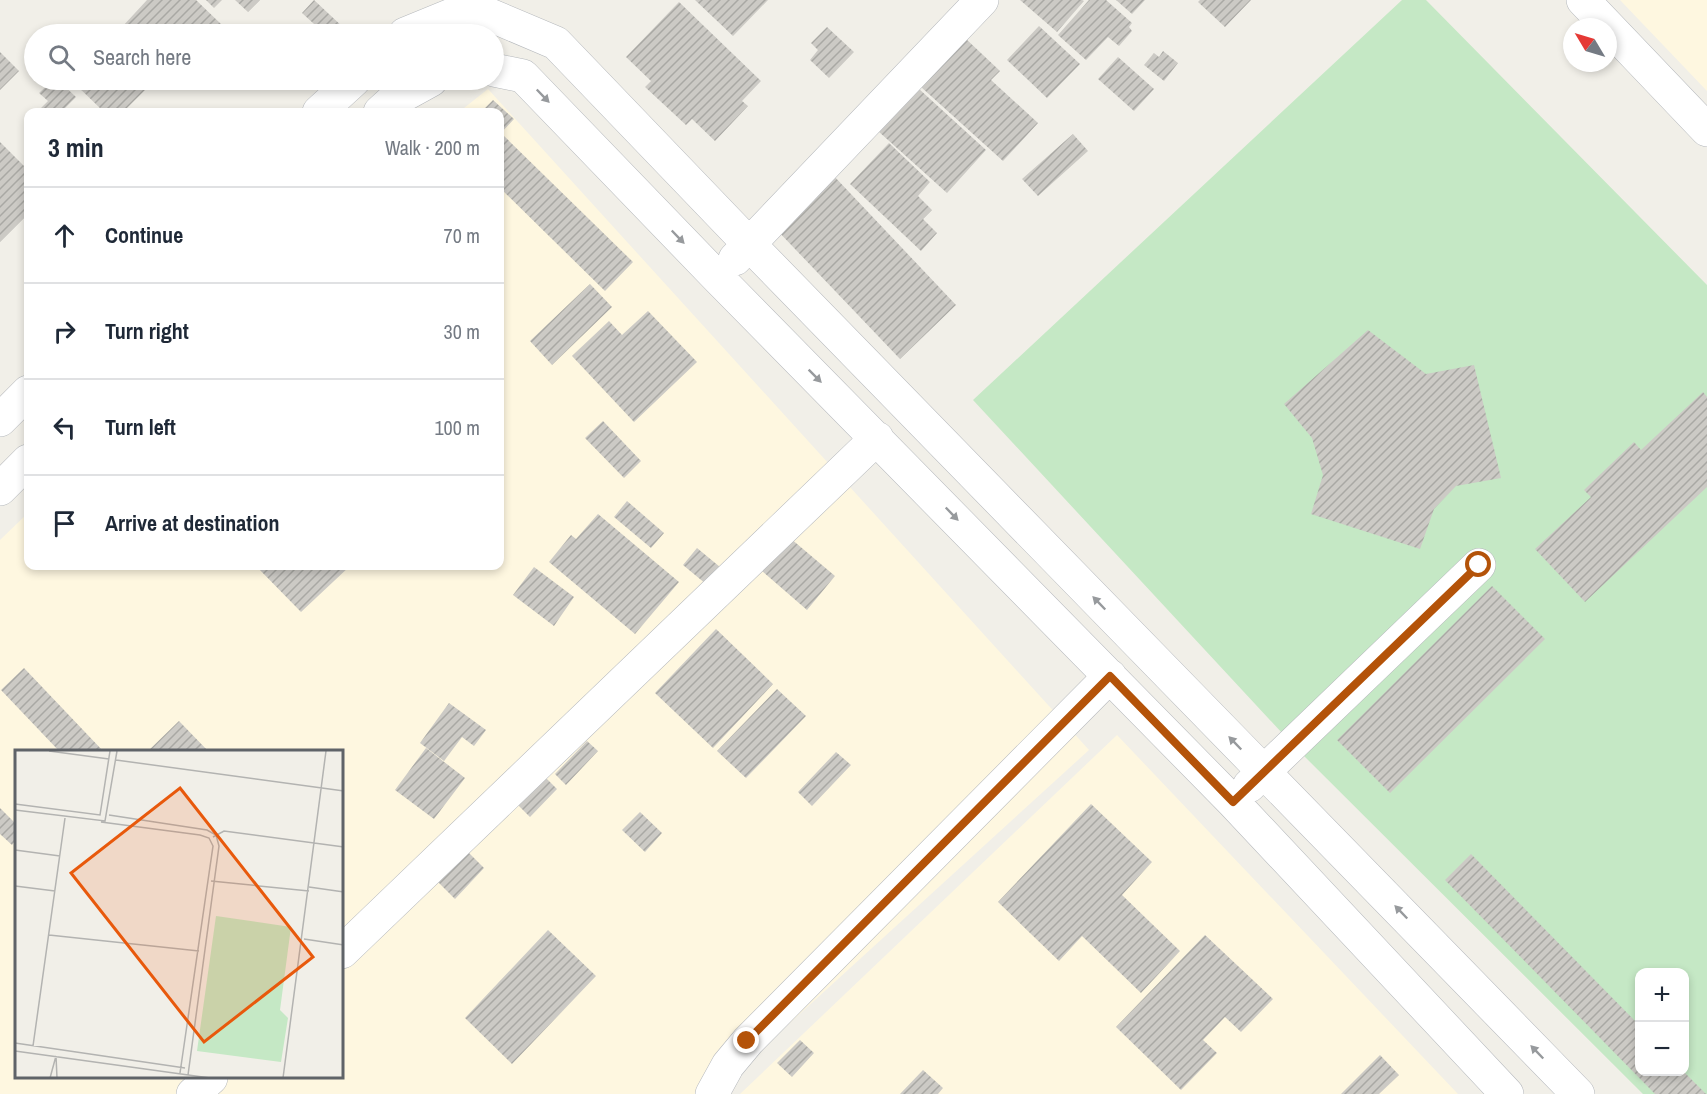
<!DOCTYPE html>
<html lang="en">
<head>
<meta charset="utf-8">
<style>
	:root { --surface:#fff; --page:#f2f2f3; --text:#1f2937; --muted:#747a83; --line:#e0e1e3 }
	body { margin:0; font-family:"Archivo Narrow",sans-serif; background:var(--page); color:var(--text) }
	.controls { position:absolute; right:18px; bottom:18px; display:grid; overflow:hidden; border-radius:12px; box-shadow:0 3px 9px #0003 }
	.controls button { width:54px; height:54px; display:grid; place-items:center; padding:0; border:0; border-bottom:2px solid var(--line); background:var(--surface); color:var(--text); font:30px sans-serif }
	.compass { position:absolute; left:1563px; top:18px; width:54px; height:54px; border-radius:50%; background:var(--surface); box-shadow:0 3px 9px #0003; rotate:308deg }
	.stop { position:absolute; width:18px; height:18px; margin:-14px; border:4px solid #b45309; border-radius:50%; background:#fff }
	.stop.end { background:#b45309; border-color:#fff; box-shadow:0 2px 6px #0008 }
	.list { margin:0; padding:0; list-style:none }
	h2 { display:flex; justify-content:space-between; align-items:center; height:78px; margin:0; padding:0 24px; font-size:26px }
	h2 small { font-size:20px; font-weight:400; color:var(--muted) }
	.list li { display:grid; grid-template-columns:39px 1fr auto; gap:18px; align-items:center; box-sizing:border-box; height:96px; padding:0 24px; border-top:2px solid var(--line) }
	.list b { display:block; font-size:22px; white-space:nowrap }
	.list em { font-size:20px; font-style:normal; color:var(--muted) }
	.icon { flex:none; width:33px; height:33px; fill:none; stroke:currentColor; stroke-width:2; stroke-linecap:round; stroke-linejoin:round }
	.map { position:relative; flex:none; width:1707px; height:1094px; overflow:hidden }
	.search { position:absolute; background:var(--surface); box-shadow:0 3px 9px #0003; left:24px; top:24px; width:480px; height:66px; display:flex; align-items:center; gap:15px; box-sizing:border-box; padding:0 21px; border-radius:33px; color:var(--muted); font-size:22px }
	.panel { position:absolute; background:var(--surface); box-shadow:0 3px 9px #0003; left:24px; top:108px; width:480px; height:462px; border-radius:12px }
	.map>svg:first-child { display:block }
	.commercial { fill:#fef7e0; fill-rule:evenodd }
	.grass { fill:#c5e8c5; fill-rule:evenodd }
	.building { fill:url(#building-hatch) }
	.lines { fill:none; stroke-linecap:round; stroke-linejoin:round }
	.minor-casing { stroke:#b5b8bc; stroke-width:34 }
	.minor { stroke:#fff; stroke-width:33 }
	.oneway { fill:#979a9d }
	.route { stroke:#b45309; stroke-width:8 }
	.inset-road { fill:none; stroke:#b3b3b1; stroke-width:1.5 }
	.view { fill:#e8590c; fill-opacity:0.15; stroke:#e8590c; stroke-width:3 }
	.inset-edge { fill:none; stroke:#5f6368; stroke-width:3 }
</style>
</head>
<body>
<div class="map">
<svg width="1707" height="1094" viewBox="0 0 1707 1094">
	<defs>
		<pattern id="building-hatch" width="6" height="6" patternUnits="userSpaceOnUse" patternTransform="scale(1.5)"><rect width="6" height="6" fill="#cccac5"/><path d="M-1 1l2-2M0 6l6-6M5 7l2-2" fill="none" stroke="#a9a8a4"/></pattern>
	</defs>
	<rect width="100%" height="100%" fill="#f1efe8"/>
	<path class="commercial" d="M 1620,0 L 1707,0 L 1707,91 Z
		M 488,89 L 1089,750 L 712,1094 L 0,1094 L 0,540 L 28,513 L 28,566 L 500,566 L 500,112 L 459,112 ZM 16,752 L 342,752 L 342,1078 L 16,1078 Z
		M 1117,735 L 1458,1094 L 740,1094 Z"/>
	<path class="grass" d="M 1402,0 L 1426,0 L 1707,285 L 1707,1094 L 1643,1094 L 1296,748 L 973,400 ZM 1640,972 L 1684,972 L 1684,1072 L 1640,1072 Z"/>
	<path class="building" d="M 147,0 L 196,0 L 221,24 L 212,34 L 130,34 L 122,27 Z
		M 206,0 L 222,0 L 214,8 Z
		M 235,0 L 260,0 L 248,12 Z
		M 314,0 L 345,29 L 339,34 L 325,34 L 302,13 Z
		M 695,0 L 768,0 L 733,36 Z
		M 1020,0 L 1082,0 L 1084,1 L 1057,32 Z
		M 1089,0 L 1106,0 L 1132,23 L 1129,27 L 1132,31 L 1119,46 L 1108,37 L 1086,60 L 1058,35 Z
		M 1116,0 L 1145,0 L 1132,14 Z
		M 1200,0 L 1251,0 L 1225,27 L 1198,2 Z
		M 679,2 L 761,81 L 742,101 L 748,106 L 715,141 L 692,119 L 686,125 L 645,87 L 651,81 L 626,57 Z
		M 1039,26 L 1080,64 L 1047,98 L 1007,60 Z
		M 827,27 L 854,52 L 829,78 L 810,60 L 818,50 L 811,43 Z
		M 965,38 L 1000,71 L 991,80 L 1038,123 L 1003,161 L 921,87 Z
		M 1163,51 L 1178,63 L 1164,81 L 1144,65 L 1154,53 L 1159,57 Z
		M 0,52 L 19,71 L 0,90 Z
		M 1118,57 L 1154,89 L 1134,111 L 1098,79 Z
		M 53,80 L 58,80 L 76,97 L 61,112 L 37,112 L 48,101 L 39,93 Z
		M 71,80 L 149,80 L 152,83 L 123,112 L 104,112 Z
		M 918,88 L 986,150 L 947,193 L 878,131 Z
		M 493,100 L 514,119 L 500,134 L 500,112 L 481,112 Z
		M 1073,134 L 1088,151 L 1038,196 L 1022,179 Z
		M 503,135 L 633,262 L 605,291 L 500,188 L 500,138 Z
		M 0,142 L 28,170 L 28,216 L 27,215 L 0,242 Z
		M 889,143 L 930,182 L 918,196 L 932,210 L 923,219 L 937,233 L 921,251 L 850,184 Z
		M 832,174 L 956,305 L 900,359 L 775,228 Z
		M 590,284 L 612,307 L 552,365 L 530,341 Z
		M 648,311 L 697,362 L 634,422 L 572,356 L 609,321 L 622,335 Z
		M 1368,330 L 1426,374 L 1474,365 L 1501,478 L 1456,486 L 1434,509 L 1420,549 L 1311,514 L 1323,475 L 1312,438 L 1284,404 Z
		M 1703,392 L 1707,397 L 1707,487 L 1585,602 L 1535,549 L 1591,497 L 1584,490 L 1634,442 L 1641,450 Z
		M 603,421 L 641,461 L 624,478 L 585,438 Z
		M 627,501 L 664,533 L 651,548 L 614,517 Z
		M 598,514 L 679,582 L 635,634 L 549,562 L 571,535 L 576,539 Z
		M 790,538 L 835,576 L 807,610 L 762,571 Z
		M 697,548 L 720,567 L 706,584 L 683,565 Z
		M 256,566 L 350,566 L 301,612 Z
		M 534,567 L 574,597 L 554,626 L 513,595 Z
		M 1492,586 L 1545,639 L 1390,793 L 1337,740 Z
		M 716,629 L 773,684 L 713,748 L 655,693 Z
		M 24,668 L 104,752 L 60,752 L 1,690 Z
		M 777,689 L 806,716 L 746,778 L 717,751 Z
		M 449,703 L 486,730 L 474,746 L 462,737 L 444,761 L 420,743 Z
		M 179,721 L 209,752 L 147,752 Z
		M 587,741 L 598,751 L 566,785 L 555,774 Z
		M 426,748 L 465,778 L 434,819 L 395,790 Z
		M 836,752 L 851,765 L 812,806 L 798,792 Z
		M 544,776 L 557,789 L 530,817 L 517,804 Z
		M 1091,804 L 1152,862 L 1122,895 L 1180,951 L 1141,993 L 1082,936 L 1059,961 L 998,902 Z
		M 0,808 L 16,824 L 16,840 L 12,845 L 0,834 Z
		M 640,812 L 662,833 L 645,852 L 622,830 Z
		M 467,851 L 484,868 L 455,899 L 438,882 Z
		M 1471,854 L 1640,1026 L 1640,1072 L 1684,1072 L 1706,1094 L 1655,1094 L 1445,880 Z
		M 548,930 L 596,976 L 512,1064 L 465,1018 Z
		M 1205,935 L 1273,999 L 1241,1032 L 1225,1017 L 1203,1040 L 1217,1053 L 1181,1090 L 1116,1027 Z
		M 800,1040 L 814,1053 L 792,1077 L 777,1063 Z
		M 1380,1055 L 1399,1075 L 1379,1094 L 1341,1094 Z
		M 923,1070 L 943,1088 L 938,1094 L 900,1094 Z"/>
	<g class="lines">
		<defs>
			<path id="minor" d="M 1583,0 L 1707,130
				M 405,34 L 471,7 L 556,43 L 749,244 L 1578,1094
				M 494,70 L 523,76 L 717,277 L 1233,802 L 1507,1094
				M 319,112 L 354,80
				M 380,112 L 391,102 L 431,80
				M 735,259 L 982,0
				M 0,420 L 28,392
				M 0,489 L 28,461
				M 1249,786 L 1479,565
				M 342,952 L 877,438
				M 193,1094 L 211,1078
				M 712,1094 L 728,1065 L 748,1041 L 1110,676"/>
		</defs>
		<use href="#minor" class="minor-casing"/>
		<use href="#minor" class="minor"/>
	</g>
	<defs><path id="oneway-solid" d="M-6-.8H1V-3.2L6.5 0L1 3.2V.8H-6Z" transform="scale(1.5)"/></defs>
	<g class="oneway">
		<use href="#oneway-solid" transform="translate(543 96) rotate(46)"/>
		<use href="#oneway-solid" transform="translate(678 237) rotate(46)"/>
		<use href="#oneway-solid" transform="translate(815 376) rotate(45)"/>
		<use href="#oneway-solid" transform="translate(952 514) rotate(46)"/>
		<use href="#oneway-solid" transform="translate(1099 603) rotate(-134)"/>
		<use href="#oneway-solid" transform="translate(1235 743) rotate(-134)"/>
		<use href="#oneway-solid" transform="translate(1401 912) rotate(-134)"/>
		<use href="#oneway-solid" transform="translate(1537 1052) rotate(-134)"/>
	</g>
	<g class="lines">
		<path class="route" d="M 747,1041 L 1110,676 L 1233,802 L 1479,565"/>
	</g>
	<g transform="translate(15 750)">
		<rect width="328" height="328" fill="#f1efe8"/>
		<path d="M 201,166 L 276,177 L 265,260 L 273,268 L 266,312 L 182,301 Z" fill="#c5e8c5"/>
		<path class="inset-road" d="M 34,1 L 94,9M 101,10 L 329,41M 0,54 L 85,65 L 95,1M 0,60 L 90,71 L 102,1M 94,65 L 192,80 L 201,85 L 204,96 L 173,325M 86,72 L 185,85 L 194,88 L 198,96 L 165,323M 198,87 L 209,81 L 329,97M 0,100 L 45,106M 196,131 L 294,141M 0,136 L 40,141M 294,137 L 329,142M 34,185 L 184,201M 289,189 L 329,195M 0,293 L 170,318M 18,296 L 50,68M 0,301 L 195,328M 41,306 L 42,328M 35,328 L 41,306M 268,328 L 311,1"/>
		<path class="view" d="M 165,38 L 298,207 L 189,292 L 56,123 Z"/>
		<rect width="328" height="328" class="inset-edge"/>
	</g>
</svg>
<div class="controls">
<button>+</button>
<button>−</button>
</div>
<svg class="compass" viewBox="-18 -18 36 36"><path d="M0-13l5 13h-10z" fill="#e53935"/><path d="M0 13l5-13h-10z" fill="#747a83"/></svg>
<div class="stop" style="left:1479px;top:565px"></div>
<div class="stop end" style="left:747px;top:1041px"></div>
<div class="search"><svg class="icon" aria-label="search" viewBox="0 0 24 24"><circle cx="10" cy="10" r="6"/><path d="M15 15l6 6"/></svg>Search here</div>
<section class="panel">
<h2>3 min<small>Walk · 200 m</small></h2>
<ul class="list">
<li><svg class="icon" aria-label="ahead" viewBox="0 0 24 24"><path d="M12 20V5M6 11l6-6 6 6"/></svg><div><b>Continue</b></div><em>70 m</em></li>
<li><svg class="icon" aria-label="right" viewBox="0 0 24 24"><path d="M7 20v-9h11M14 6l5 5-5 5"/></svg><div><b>Turn right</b></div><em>30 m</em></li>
<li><svg class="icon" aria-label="left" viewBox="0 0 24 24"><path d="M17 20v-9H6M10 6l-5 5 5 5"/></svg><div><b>Turn left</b></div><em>100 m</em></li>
<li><svg class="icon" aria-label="arrive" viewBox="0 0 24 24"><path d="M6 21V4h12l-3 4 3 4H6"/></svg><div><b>Arrive at destination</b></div></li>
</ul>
</section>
</div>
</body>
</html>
